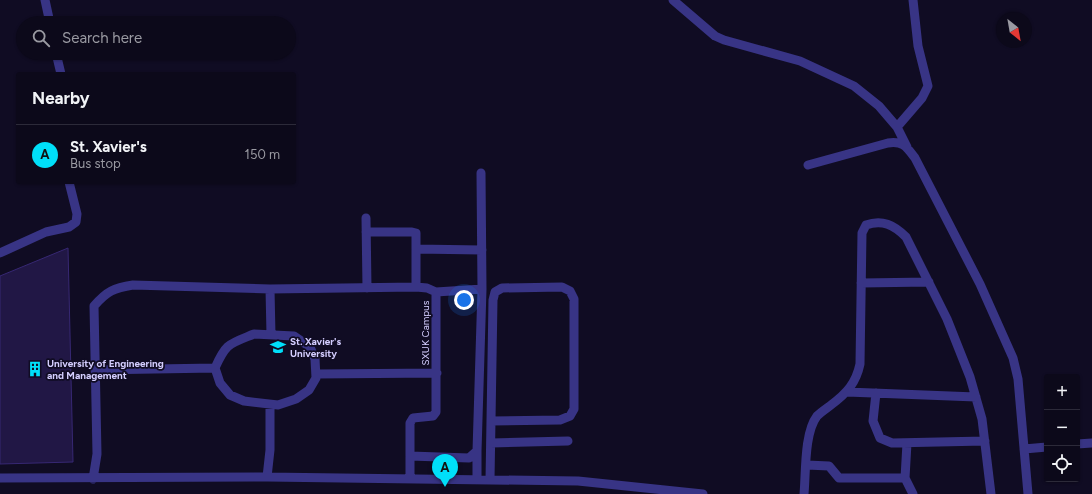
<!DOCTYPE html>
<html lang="en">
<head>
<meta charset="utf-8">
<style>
	:root { --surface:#0c091a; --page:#151223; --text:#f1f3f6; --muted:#9a9aa2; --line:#2c2a39; --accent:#00dff9 }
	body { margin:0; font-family:Figtree,sans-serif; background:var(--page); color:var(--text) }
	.controls { position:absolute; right:12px; bottom:12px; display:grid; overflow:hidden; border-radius:4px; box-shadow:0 1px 3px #0004 }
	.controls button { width:36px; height:36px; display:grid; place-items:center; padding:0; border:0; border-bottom:1px solid var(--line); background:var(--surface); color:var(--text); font:20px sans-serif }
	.compass { position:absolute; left:996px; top:12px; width:36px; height:36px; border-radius:50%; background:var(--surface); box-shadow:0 1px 3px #0004; rotate:149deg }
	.you { position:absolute; left:464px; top:300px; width:14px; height:14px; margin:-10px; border:3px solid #fff; border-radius:50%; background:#1a73e8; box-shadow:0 0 0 6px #1a73e833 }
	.badge { display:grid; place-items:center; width:26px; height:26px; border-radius:50%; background:var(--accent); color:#111; font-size:13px; font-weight:700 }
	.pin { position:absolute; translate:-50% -33px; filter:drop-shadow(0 1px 2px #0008) }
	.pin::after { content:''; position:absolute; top:21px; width:14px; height:12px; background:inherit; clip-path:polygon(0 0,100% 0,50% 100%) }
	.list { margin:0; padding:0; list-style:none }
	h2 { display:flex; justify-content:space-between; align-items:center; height:52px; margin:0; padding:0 16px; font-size:17px }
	h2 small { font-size:13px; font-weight:400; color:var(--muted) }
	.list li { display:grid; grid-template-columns:26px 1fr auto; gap:12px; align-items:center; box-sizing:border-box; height:60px; padding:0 16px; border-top:1px solid var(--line) }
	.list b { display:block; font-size:15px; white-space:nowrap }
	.list p { margin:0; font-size:13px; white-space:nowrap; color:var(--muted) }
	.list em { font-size:13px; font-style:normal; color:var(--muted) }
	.icon { flex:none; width:22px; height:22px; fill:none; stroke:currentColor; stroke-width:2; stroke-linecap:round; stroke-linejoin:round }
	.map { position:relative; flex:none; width:1092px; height:494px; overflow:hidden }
	.search { position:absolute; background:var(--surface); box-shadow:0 1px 3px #0004; left:16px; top:16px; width:280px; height:44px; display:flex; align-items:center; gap:10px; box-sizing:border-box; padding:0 14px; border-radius:22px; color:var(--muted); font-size:15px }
	.panel { position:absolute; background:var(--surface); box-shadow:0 1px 3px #0004; left:16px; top:72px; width:280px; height:112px; border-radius:4px }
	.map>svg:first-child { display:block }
	.building { fill:#211745; stroke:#372873 }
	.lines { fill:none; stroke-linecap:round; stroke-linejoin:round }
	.minor { stroke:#383485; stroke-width:9 }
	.labels { text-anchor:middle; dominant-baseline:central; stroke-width:3.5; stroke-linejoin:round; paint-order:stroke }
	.street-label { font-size:10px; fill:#d4ceff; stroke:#100c23 }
	.poi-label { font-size:10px; font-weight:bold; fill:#d4ceff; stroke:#100c23; text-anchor:start }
</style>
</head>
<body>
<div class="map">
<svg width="1092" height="494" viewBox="0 0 1092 494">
	<rect width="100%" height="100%" fill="#100c23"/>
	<path class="building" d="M 68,248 L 73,462 L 0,464 L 0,276 Z"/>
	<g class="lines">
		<path class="minor" d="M 45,0 L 50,23
			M 673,0 L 715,36 L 724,40 L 800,61 L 854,86 L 879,106 L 897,127 L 907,147
			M 56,53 L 61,74
			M 897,127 L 922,98 L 928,86 L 918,46 L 913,0
			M 808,165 L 888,143 C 903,141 906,146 915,158 L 980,284 L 1013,358 L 1018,379 L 1028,494
			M 366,218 L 367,288
			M 366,232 L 412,232 L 416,233 L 416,287
			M 416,249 L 482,250
			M 0,253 L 46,232 L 69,227 L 76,222 L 77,214 L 69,182
			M 861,283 L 929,282
			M 270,289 L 416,287 L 427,288 L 436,292 L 436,412 L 433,416 L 413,418 L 410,423 L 410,479
			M 436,292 L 482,289
			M 254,334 L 294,336 L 310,347 L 315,359 L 316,378 L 309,390 L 296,399 L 278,405 L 244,401 L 230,395 L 220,383 L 215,368 C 226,343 229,344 254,334 Z
			M 95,370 L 215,368
			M 316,374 L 437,373
			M 847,392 L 976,397
			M 876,393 L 873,421 L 880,438 L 892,443 L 985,441
			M 491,443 L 568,441
			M 907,443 L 905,478 L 913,494
			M 1077,444 L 1092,443
			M 1024,449 L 1047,447
			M 477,451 L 477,480
			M 410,456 L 469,458 L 477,451 L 482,289 L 481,173
			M 807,465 L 829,466 L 839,478 L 905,478
			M 267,477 L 270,450 L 270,405
			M 0,478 L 267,477 L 578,481 L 703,494
			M 93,479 L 97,454 L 94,306 C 107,291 114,288 133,285 L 270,289 L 271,335
			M 490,480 L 493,300 L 495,292 L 502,288 L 562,287 L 570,291 L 574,299 L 574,409 L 570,416 L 560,420 L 491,421
			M 804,494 C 806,473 804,433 817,416 C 821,412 827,408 831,405 C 847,393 856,383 860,364 L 862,233 L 866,225 C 882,219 894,225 906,237 L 947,319 L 970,377 L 982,419 L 991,494"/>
	</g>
	<defs>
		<symbol id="university-bare" viewBox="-9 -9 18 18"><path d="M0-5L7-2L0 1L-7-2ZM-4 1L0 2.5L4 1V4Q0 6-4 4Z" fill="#00dff9" stroke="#100c23" stroke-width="2.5" paint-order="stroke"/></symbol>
		<symbol id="building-bare" viewBox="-9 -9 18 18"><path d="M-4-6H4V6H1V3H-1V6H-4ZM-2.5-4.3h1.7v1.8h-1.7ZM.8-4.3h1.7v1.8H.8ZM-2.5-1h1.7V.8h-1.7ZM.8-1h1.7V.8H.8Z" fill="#00dff9" stroke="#100c23" stroke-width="2.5" paint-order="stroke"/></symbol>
	</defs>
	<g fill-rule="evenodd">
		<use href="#university-bare" x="267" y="336" width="22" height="22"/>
		<use href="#building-bare" x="24" y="358" width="22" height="22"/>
	</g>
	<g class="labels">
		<g class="street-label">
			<text transform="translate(425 333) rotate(-90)">SXUK Campus</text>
		</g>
		<g class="poi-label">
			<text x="290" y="341">St. Xavier's<tspan x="290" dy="12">University</tspan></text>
			<text x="47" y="363">University of Engineering<tspan x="47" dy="12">and Management</tspan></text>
		</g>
	</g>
</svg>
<div class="controls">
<button>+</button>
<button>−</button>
<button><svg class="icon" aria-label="locate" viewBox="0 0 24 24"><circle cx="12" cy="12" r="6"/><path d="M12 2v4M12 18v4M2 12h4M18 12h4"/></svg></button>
</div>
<svg class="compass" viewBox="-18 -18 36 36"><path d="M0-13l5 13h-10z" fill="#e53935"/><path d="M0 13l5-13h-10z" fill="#9a9aa2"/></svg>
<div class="you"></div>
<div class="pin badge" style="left:445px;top:487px">A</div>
<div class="search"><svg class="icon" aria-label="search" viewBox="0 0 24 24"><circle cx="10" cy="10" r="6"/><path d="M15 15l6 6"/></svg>Search here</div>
<section class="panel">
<h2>Nearby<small></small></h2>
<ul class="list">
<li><span class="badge">A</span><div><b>St. Xavier's</b><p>Bus stop</p></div><em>150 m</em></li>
</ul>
</section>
</div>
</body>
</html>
